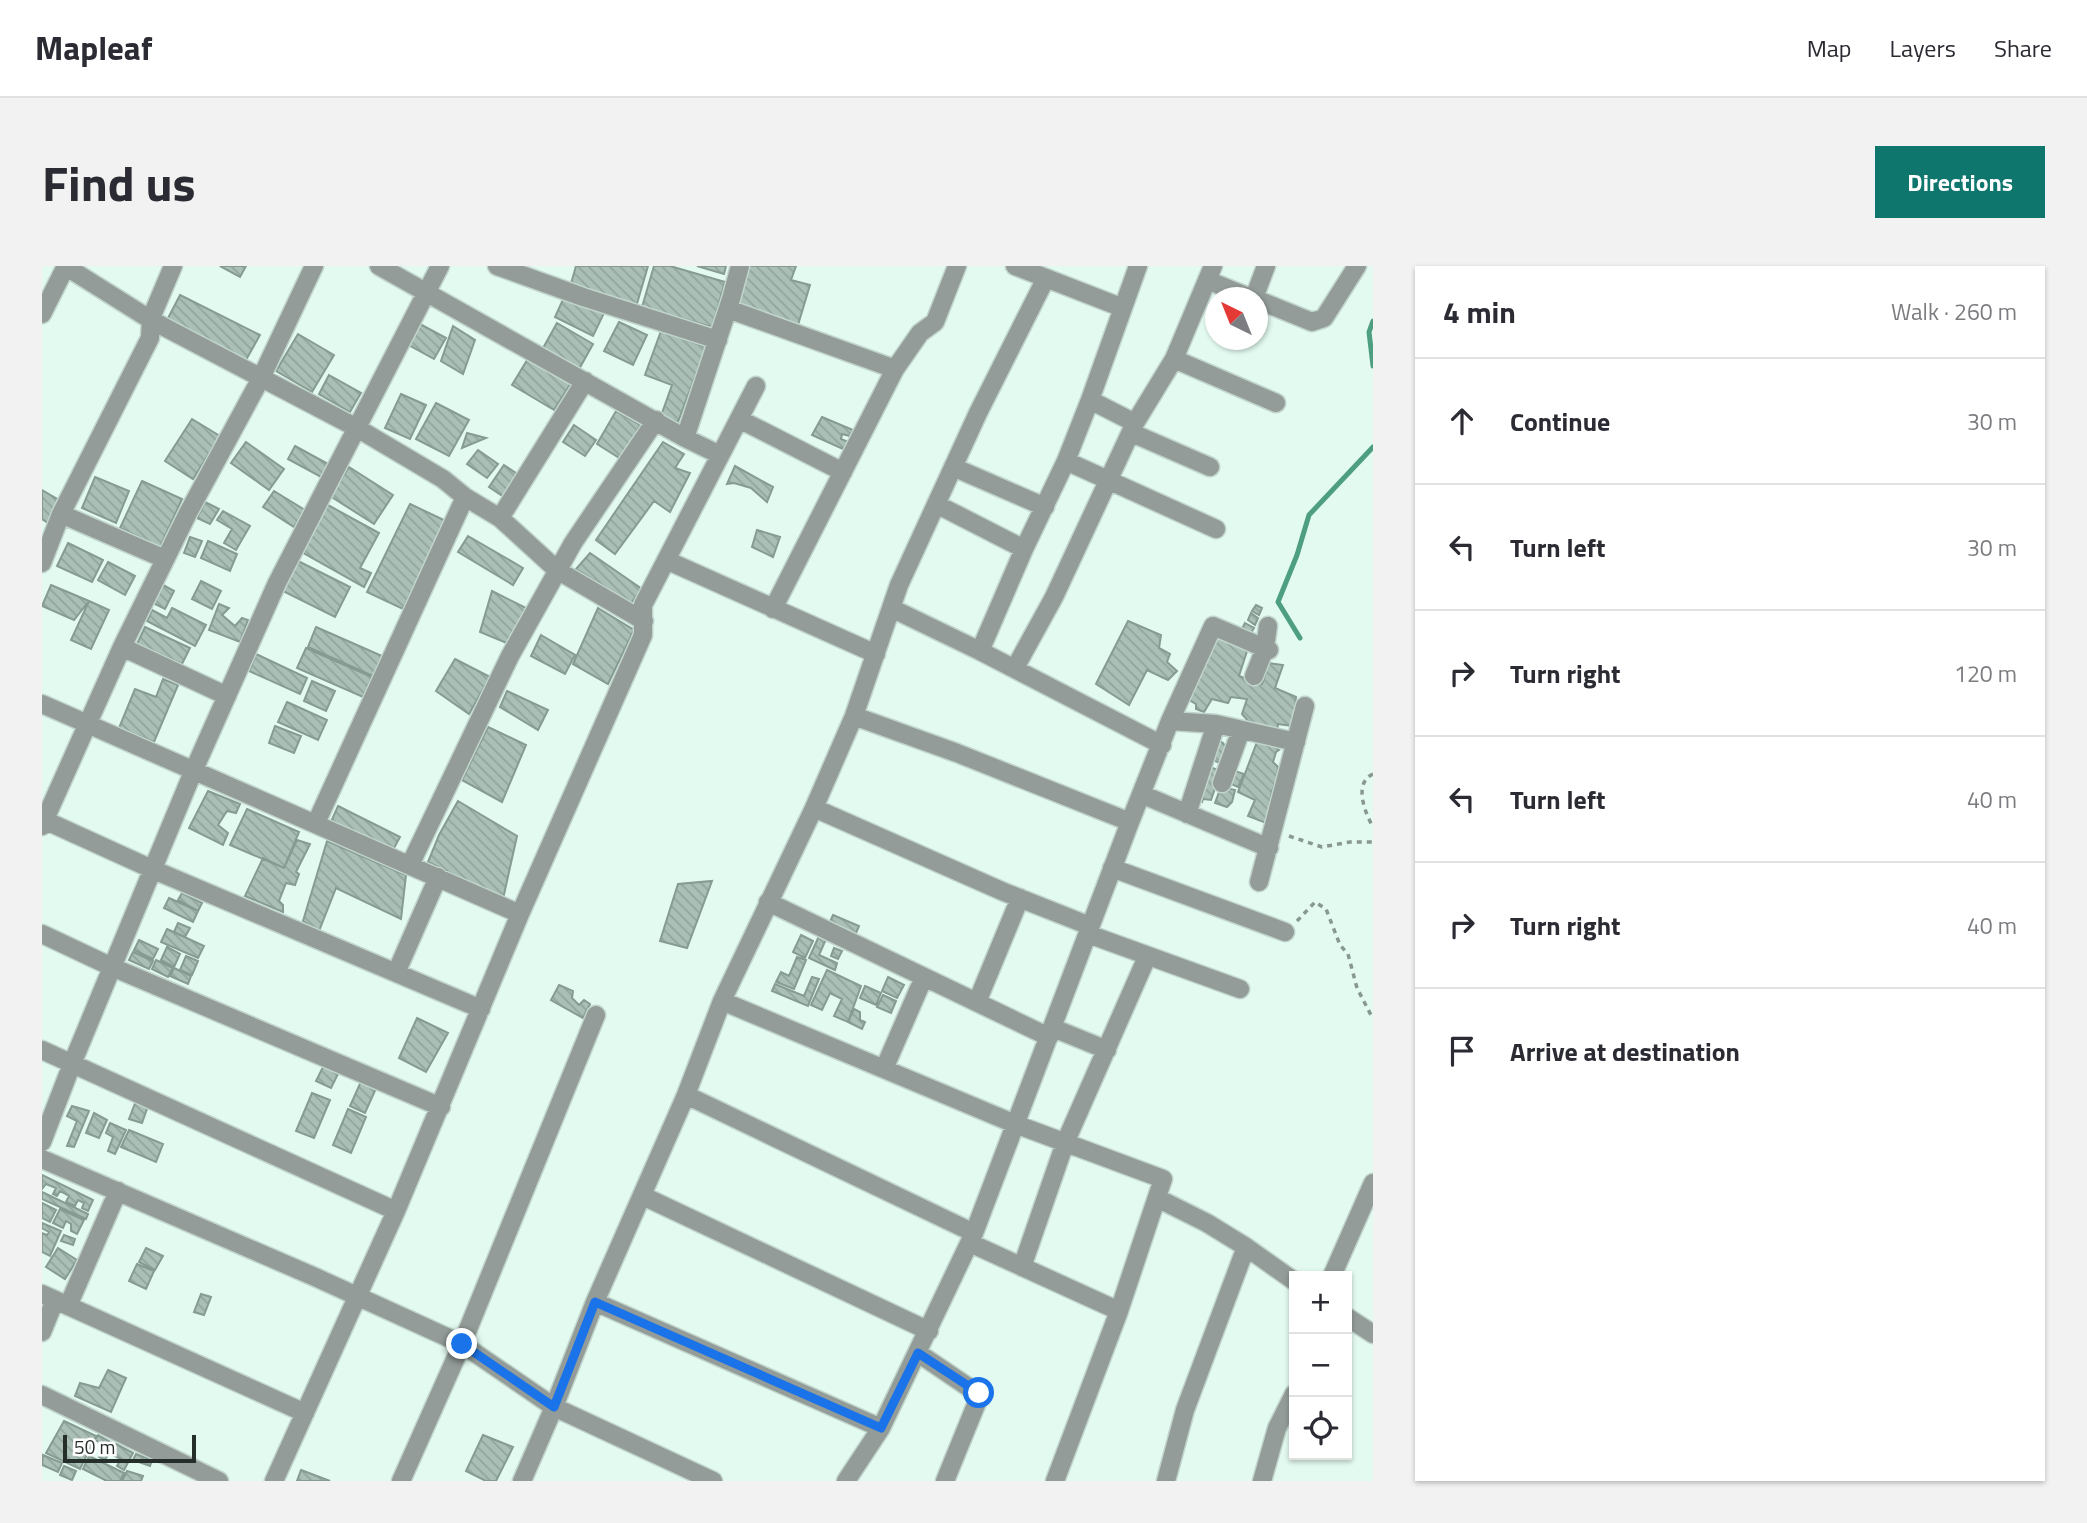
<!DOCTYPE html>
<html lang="en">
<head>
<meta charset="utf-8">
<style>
	:root { --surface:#fff; --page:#f2f2f3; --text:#2b2b33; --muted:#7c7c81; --line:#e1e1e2; --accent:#0f766e }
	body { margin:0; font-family:"Titillium Web",sans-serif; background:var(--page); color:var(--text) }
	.controls { position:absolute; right:21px; bottom:21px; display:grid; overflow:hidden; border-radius:0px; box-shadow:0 2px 5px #0004 }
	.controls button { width:63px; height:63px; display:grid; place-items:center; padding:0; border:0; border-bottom:2px solid var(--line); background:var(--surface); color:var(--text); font:35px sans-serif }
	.compass { position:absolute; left:1163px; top:21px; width:63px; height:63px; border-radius:50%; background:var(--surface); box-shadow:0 2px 5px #0004; rotate:317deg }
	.scale { position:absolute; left:21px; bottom:18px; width:133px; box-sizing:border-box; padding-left:7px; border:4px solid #252e2a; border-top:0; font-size:19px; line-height:24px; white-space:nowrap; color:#252e2a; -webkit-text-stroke:5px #fff; paint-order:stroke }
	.stop { position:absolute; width:21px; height:21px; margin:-16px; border:5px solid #1a73e8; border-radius:50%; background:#fff }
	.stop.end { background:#1a73e8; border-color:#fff; box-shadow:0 2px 7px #0008 }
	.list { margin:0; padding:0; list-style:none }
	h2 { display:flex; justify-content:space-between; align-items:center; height:91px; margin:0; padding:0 28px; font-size:30px }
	h2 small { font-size:23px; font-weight:400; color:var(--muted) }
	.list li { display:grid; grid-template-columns:46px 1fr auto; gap:21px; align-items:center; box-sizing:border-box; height:126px; padding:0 28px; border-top:2px solid var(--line) }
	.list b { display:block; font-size:26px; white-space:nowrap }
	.list em { font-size:23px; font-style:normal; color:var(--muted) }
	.icon { flex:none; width:38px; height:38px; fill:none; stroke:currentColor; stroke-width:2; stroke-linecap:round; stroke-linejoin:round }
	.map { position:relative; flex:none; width:1331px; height:1215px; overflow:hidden; border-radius:0px }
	header { display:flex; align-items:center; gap:42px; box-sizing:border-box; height:98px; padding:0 35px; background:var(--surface); border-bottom:2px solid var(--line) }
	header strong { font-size:33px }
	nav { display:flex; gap:38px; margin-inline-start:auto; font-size:24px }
	.intro { display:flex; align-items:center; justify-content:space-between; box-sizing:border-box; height:168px; padding:0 42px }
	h1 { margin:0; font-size:49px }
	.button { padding:18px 32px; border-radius:0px; background:var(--accent); color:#fff; font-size:24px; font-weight:700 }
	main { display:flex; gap:42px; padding:0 42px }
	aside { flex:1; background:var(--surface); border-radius:0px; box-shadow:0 2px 5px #0004 }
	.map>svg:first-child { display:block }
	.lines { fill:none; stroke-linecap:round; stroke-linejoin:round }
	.stream { stroke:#4e9f81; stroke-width:5 }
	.building { fill:url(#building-back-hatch); stroke:#869b91; stroke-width:2 }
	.minor-casing { stroke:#c1d5cc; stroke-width:21 }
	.path { stroke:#889891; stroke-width:3.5; stroke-dasharray:5 5; stroke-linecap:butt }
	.minor { stroke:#939c98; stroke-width:18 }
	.route { stroke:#1a73e8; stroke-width:9 }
</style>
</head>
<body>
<header>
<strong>Mapleaf</strong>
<nav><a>Map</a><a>Layers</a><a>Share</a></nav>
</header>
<div class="intro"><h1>Find us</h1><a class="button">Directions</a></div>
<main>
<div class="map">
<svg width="1331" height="1215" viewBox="0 0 1331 1215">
	<defs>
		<pattern id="building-back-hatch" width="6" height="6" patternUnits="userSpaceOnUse" patternTransform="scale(1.75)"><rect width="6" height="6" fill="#aac0b6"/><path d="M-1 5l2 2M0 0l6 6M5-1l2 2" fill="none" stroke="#92a59d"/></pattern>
	</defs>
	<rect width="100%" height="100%" fill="#e3faf0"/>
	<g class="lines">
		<path class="stream" d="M 1331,55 L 1327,66 L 1331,100
			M 1258,372 L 1236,336 L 1255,289 L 1267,249 L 1331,181"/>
	</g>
	<path class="building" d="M 178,0 L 204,0 L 198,11 Z
		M 534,0 L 606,0 L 594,41 L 528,21 Z
		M 612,0 L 628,0 L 683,16 L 670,61 L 600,41 Z
		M 655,0 L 684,0 L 682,8 Z
		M 705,0 L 754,0 L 749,14 L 768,19 L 756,59 L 692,40 Z
		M 138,29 L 218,69 L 204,94 L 125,54 Z
		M 523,29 L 562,47 L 551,70 L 513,51 Z
		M 577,56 L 605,69 L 591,99 L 562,85 Z
		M 376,57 L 404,72 L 392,93 L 365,78 Z
		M 515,57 L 551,78 L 536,105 L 500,84 Z
		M 411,60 L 433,74 L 421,108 L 399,95 Z
		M 619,65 L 664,81 L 636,156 L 619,150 L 630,119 L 603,109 Z
		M 256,68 L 292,89 L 270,126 L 234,105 Z
		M 487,91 L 529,117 L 512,144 L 470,119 Z
		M 287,109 L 319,127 L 308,146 L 277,128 Z
		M 359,128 L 384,139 L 368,173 L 343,162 Z
		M 394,137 L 427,154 L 407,190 L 374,173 Z
		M 574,145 L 598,159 L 579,193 L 555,178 Z
		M 780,151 L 811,164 L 808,170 L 800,168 L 799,173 L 806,176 L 801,183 L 770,169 Z
		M 150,153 L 178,170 L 151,213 L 123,195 Z
		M 532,159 L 554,174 L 543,190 L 521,176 Z
		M 425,167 L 444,172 L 420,182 Z
		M 204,176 L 242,203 L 227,224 L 189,197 Z
		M 621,176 L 642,188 L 633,202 L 648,207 L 628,246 L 612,235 L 573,288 L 554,274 Z
		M 253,180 L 286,198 L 279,211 L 246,193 Z
		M 436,184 L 456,198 L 445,212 L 425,198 Z
		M 462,199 L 477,209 L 462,231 L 447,221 Z
		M 693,200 L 731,221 L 725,236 L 709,222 L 692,217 L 685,218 Z
		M 307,201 L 351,229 L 332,258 L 288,230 Z
		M 53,211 L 87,225 L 74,257 L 40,242 Z
		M 100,215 L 140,233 L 118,281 L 78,262 Z
		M 0,224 L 19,235 L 6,257 L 0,253 Z
		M 232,225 L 263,244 L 252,261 L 221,241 Z
		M 163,236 L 177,243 L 168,258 L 155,252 Z
		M 284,238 L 337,267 L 318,302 L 329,307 L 322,321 L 258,285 Z
		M 368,238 L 404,255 L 361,343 L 325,326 Z
		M 181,245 L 208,260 L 194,284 L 182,277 L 190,263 L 175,254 Z
		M 715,264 L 738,271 L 731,291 L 710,281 Z
		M 426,270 L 481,302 L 471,319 L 416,286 Z
		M 148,271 L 160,275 L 153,291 L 142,287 Z
		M 166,275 L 195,288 L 188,305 L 159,292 Z
		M 26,277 L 61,294 L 50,316 L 15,300 Z
		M 548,287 L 600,323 L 589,337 L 534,303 Z
		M 254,294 L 308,321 L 293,351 L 239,324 Z
		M 66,296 L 93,310 L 83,329 L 56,314 Z
		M 159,315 L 179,325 L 170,343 L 150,333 Z
		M 9,319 L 47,335 L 32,354 L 0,340 Z
		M 121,319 L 132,325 L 123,343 L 111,337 Z
		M 450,325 L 486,343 L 467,378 L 438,366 Z
		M 47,335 L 67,344 L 49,383 L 29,374 Z
		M 177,338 L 187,342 L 180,349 L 193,360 L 200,352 L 206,354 L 198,376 L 167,364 Z
		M 1214,339 L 1220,342 L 1217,349 L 1210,345 Z
		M 130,342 L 164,359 L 153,380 L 105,355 L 110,344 L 125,352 Z
		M 556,342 L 592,364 L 566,418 L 531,398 Z
		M 1209,347 L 1216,352 L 1213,359 L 1206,354 Z
		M 1086,355 L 1119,369 L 1117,382 L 1128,388 L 1125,396 L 1135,405 L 1126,414 L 1105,404 L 1087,439 L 1054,418 Z
		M 1203,357 L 1212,362 L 1208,369 L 1199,365 Z
		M 103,361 L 148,382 L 140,398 L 95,378 Z
		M 274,361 L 340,390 L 331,410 L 266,381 Z
		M 499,369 L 533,389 L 523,408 L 489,390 Z
		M 1174,369 L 1206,382 L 1197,410 L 1220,418 L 1227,397 L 1241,399 L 1233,422 L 1254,431 L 1251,460 L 1236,458 L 1235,465 L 1206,455 L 1200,448 L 1205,433 L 1189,431 L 1186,437 L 1170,433 L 1162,446 L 1154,443 L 1154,438 L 1147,434 Z
		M 264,382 L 330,411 L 321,431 L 255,402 Z
		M 214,388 L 265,412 L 258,428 L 207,405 Z
		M 413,393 L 448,411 L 427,448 L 394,425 Z
		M 121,413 L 136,419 L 112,476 L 77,462 L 93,423 L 114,431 Z
		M 270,415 L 293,425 L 284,445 L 262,435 Z
		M 465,425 L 506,444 L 496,464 L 458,441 Z
		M 245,436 L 285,454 L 276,474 L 236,456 Z
		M 233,460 L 259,470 L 252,487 L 227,477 Z
		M 446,461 L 484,479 L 460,536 L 420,514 Z
		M 1174,473 L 1181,477 L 1184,482 L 1183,499 L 1168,493 Z
		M 1215,476 L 1226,476 L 1237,484 L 1234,486 L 1231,496 L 1236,501 L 1235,513 L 1230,525 L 1224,557 L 1206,550 L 1213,534 L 1196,526 Z
		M 1165,500 L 1179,505 L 1169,534 L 1161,533 L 1160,536 L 1157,534 Z
		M 1187,503 L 1202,508 L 1196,521 L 1182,515 Z
		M 1179,521 L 1193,524 L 1190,536 L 1185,541 L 1173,537 Z
		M 166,525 L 198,538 L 194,547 L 185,545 L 176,559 L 186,567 L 181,579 L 147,562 Z
		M 416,535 L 475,570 L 461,633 L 386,596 L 397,569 Z
		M 296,540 L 358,571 L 351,584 L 288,558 Z
		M 205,543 L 257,566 L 242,602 L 188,579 Z
		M 255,574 L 268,578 L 254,606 L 257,608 L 253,619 L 244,617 L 237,635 L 241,639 L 241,646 L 203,630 L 221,592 L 242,602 Z
		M 285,575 L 364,609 L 359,653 L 294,622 L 277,665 L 261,655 Z
		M 670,615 L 645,682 L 618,675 L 636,618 Z
		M 140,627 L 160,637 L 156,645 L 136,634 Z
		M 127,632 L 156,645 L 151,656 L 122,642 Z
		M 791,649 L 817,660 L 812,672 L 786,660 Z
		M 136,657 L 148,662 L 143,671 L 132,666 Z
		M 125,663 L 162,680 L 156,692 L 119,676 Z
		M 759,669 L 771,675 L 763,692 L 751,686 Z
		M 777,670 L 784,673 L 777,689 L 795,697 L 793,704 L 767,692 Z
		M 97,674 L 116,683 L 111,693 L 92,684 Z
		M 125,681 L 138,688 L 132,701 L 119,694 Z
		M 792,682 L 800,685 L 796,693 L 789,690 Z
		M 91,686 L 111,695 L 107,703 L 87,694 Z
		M 144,690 L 156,695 L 150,709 L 138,704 Z
		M 755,691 L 764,694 L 752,723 L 734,716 L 739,706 L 747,710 Z
		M 114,694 L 131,702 L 126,711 L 110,703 Z
		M 132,702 L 149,710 L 146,718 L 128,710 Z
		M 785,704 L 819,720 L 806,756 L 792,750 L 800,733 L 788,727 L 780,744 L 769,739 Z
		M 770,711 L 777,713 L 766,740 L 730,725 L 733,718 L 762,730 Z
		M 846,711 L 862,719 L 855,732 L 840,725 Z
		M 517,719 L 531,725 L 530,732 L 537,739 L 542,734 L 548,738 L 541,752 L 509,734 Z
		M 823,720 L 839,727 L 834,739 L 818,732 Z
		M 841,729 L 854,735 L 849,747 L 835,741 Z
		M 812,743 L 818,746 L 818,754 L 823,756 L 820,763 L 806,756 Z
		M 375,752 L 406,767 L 384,806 L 357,792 Z
		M 282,799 L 297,806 L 289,822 L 274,815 Z
		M 321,811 L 336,818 L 323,847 L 308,840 Z
		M 270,827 L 288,834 L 272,872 L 254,865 Z
		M 95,832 L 107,837 L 100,857 L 87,853 Z
		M 30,840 L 47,845 L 32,881 L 25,880 L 35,855 L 25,850 Z
		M 306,843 L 324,851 L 309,887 L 291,879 Z
		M 52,847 L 65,854 L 57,872 L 44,867 Z
		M 68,857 L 84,864 L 73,888 L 66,885 L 71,871 L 64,867 Z
		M 87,864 L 121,878 L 114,896 L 79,881 Z
		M 0,909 L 51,934 L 46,945 L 40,942 L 42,937 L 36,934 L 33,940 L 24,936 L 27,930 L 18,925 L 15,930 L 11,928 L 14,922 L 4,918 L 0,923 Z
		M 0,926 L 46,948 L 44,953 L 0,933 Z
		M 0,937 L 14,944 L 8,956 L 0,952 Z
		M 18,943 L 42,954 L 35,968 L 29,965 L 29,958 L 24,955 L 21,962 L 11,957 Z
		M 0,957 L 19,965 L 8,990 L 0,986 L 0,967 L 5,969 L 7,966 L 0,962 Z
		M 22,969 L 33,973 L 31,979 L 19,975 Z
		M 16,982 L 35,994 L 23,1013 L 4,1001 Z
		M 104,982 L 121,990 L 113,1004 L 97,996 Z
		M 95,998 L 112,1005 L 104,1023 L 87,1015 Z
		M 159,1028 L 169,1031 L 162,1049 L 152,1046 Z
		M 66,1104 L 84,1112 L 69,1146 L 33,1130 L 38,1117 L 57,1122 Z
		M 22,1155 L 54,1170 L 38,1203 L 4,1187 Z
		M 56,1169 L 72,1178 L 63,1194 L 57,1191 L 63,1179 L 53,1174 Z
		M 441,1169 L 471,1181 L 454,1215 L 444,1215 L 424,1205 Z
		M 74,1178 L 91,1187 L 82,1204 L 75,1200 L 79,1193 L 69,1188 Z
		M 94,1188 L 110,1194 L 108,1200 L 91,1194 Z
		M 1,1189 L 20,1197 L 16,1206 L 0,1199 Z
		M 47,1190 L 82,1207 L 78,1215 L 65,1215 L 41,1203 Z
		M 22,1200 L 34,1205 L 30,1214 L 18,1209 Z
		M 259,1204 L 288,1215 L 255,1215 Z
		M 85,1205 L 101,1210 L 99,1215 L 80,1215 Z"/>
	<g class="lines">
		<defs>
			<path id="minor" d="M 23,0 L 109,54 L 315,162 L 401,213 L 423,231 L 458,252 L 515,304 L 602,355
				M 337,0 L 643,172 L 678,189
				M 455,0 L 541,31 L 676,74
				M 973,0 L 1081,42
				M 1165,14 L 1209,32
				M 1212,32 L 1224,0
				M 1216,34 L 1270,56 L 1282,52 L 1315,0
				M 686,43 L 853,103
				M 0,48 L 24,0
				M 1132,93 L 1234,137
				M 1048,134 L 1093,157
				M 697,153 L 801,206
				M 1090,167 L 1168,201
				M 643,172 L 689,33 L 698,0
				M 1024,195 L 1174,263
				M 911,201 L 1003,241
				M 894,238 L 982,283
				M 19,248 L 123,293
				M 458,252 L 543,115
				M 624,294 L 834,388
				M 0,297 L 19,248 L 108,72 L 109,52 L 131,0
				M 849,342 L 938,385 L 1120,479
				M 731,343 L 853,103 L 878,67 L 893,56 L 915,0
				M 80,381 L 185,430
				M 938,385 L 982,283 L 1024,195 L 1048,134 L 1096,0
				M 973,402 L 1012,331 L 1093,157 L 1132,93 L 1171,0
				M 1212,410 L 1223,382 L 1226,360
				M 0,438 L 478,648
				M 812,450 L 915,487 L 1088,556
				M 1128,455 L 1174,458 L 1254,476
				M 1180,517 L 1199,464
				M 1099,528 L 1227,582
				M 772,542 L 962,626 L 1048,660
				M 1145,548 L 1174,458
				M 0,553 L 112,604 L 439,743
				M 274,557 L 423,231
				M 0,560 L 80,381 L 146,247 L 219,112 L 272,0
				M 368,599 L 468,390 L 531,277 L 614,154
				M 1070,602 L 1243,666
				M 1217,616 L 1263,440
				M 726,636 L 1007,771
				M 0,668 L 70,701 L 399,841
				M 1046,668 L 1198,723
				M 354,707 L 396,611
				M 680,735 L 772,542 L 812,450 L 857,319 L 936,147 L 1004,12
				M 935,736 L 978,632
				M 1011,762 L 1065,784
				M 0,784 L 354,945 L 232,1215
				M 842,803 L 882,711
				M 644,829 L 932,967
				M 0,876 L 30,798 L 151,506 L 235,317 L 398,0
				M 0,893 L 273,1011 L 420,1078 L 512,1141 L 671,1215
				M 601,930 L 887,1065
				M 1115,932 L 1165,957 L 1204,981 L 1252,1015
				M 354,945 L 478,648 L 601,369 L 601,339 L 714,120
				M 928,977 L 1077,1045
				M 980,1001 L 1023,877 L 1105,691
				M 1290,1010 L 1331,917
				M 0,1028 L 263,1147
				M 553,1036 L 839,1162
				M 26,1040 L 76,925
				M 1305,1051 L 1331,1068
				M 0,1066 L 13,1034
				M 876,1087 L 938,1129 L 903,1215
				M 0,1129 L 177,1215
				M 359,1215 L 420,1078 L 554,749
				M 480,1215 L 512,1141 L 553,1036 L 644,829 L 680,735 L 973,858 L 1121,913 L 1077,1045 L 1013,1215
				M 804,1215 L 839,1162 L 932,967 L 1088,556 L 1128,455 L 1171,360 L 1227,384
				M 1124,1215 L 1143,1144 L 1204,981
				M 1220,1215 L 1235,1162 L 1252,1128"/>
		</defs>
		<use href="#minor" class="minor-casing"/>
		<path class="path" d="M 1331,508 C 1311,517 1323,547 1331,561
			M 1247,570 L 1280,581 L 1308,576 L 1331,576
			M 1255,655 L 1273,636 L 1284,643 L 1298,679 L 1306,688 L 1315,722 L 1331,753"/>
		<use href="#minor" class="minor"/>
	</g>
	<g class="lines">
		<path class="route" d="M 420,1078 L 512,1141 L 553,1036 L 839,1162 L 876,1087 L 937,1127"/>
	</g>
</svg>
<div class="controls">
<button>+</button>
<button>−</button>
<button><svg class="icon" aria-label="locate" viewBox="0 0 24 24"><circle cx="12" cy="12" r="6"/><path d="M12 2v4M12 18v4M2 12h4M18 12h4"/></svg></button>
</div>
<svg class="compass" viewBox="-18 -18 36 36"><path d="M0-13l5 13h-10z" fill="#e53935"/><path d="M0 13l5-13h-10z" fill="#7c7c81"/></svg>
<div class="scale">50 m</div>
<div class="stop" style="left:937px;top:1127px"></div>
<div class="stop end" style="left:420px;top:1078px"></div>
</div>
<aside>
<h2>4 min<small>Walk · 260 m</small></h2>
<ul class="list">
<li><svg class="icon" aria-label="ahead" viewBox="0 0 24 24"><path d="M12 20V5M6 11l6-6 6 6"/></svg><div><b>Continue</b></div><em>30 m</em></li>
<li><svg class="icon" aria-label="left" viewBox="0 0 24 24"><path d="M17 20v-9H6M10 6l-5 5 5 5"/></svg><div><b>Turn left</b></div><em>30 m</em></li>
<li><svg class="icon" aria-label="right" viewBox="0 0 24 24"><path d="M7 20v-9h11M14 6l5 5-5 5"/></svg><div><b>Turn right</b></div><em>120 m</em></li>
<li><svg class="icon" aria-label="left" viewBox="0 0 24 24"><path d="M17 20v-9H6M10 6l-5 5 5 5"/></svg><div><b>Turn left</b></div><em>40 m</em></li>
<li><svg class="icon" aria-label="right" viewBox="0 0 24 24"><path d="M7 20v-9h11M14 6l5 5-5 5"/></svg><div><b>Turn right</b></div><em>40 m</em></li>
<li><svg class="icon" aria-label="arrive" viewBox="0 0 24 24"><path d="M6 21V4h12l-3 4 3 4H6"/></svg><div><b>Arrive at destination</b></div></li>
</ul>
</aside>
</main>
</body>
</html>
